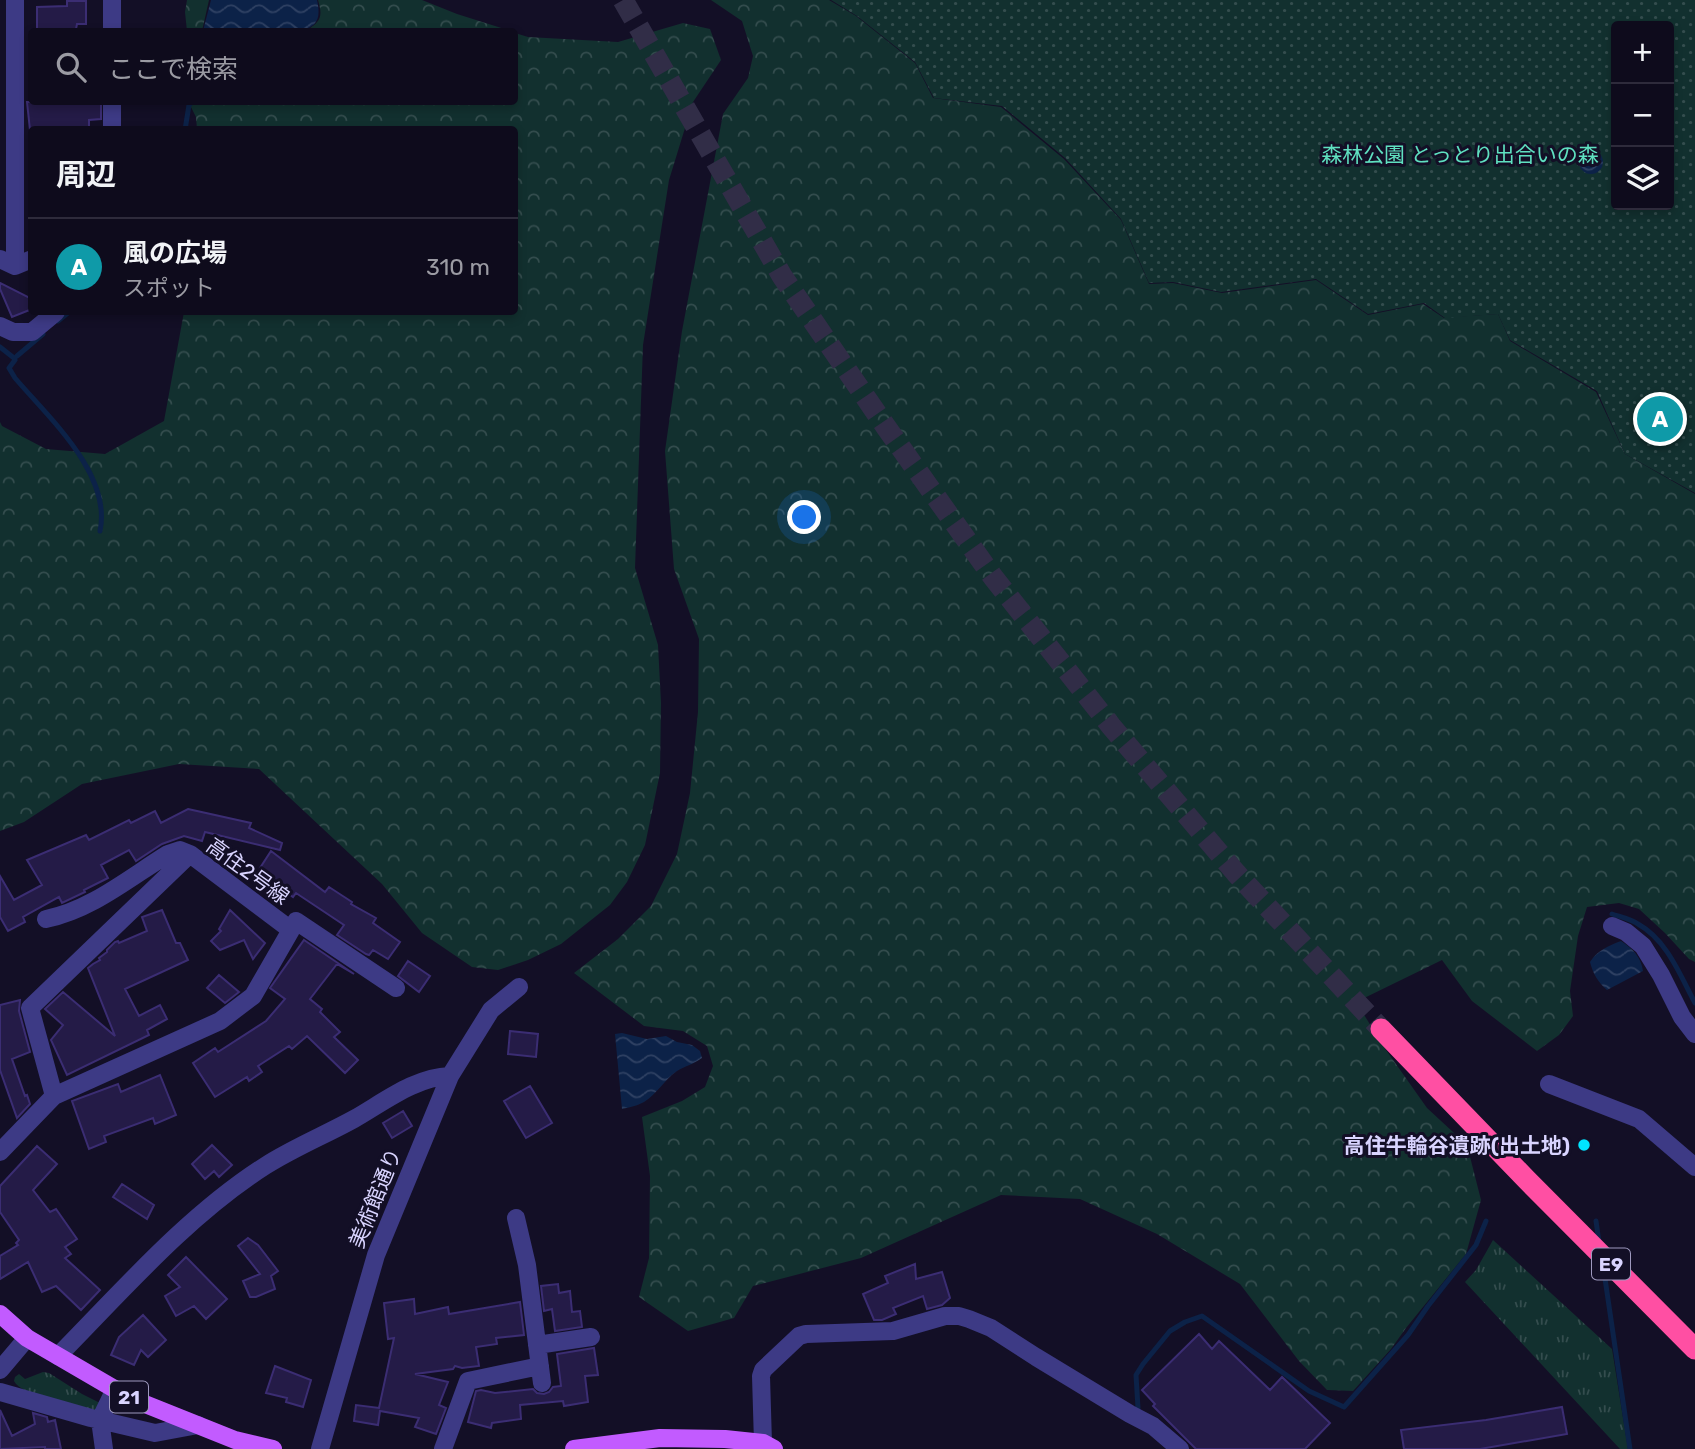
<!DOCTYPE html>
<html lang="ja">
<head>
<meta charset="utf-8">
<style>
	:root { --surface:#0e0b1c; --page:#171425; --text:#f1f3f6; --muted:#9b9ba3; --line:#2e2b3b; --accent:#0f766e }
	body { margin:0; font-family:Rubik,"Noto Sans JP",sans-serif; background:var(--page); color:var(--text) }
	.controls { position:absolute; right:21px; top:21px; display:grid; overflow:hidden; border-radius:7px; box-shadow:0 4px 10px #0003 }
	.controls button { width:63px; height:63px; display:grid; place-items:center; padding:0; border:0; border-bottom:2px solid var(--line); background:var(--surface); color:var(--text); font:35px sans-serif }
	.you { position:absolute; left:805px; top:518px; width:24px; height:24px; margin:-18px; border:5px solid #fff; border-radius:50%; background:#1a73e8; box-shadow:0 0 0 10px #1a73e833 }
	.badge { display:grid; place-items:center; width:46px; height:46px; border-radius:50%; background:var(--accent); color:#fff; font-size:23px; font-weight:700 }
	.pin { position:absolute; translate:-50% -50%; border:4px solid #fff; box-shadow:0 2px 7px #0006 }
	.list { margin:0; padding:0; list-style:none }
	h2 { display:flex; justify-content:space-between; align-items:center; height:91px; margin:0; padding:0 28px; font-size:30px }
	h2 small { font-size:23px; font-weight:400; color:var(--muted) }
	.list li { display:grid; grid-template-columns:46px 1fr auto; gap:21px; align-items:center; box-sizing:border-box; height:98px; padding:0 28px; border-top:2px solid var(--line) }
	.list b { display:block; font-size:26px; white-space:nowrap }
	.list p { margin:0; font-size:23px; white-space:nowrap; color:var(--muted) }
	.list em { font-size:23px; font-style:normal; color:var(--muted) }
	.icon { flex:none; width:38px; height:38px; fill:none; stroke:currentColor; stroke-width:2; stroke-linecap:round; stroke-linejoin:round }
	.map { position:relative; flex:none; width:1695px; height:1449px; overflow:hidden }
	.search { position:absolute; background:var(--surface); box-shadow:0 4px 10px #0003; left:28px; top:28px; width:490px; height:77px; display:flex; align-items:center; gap:18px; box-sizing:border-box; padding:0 24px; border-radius:7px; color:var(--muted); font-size:26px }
	.panel { position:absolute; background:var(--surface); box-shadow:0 4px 10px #0003; left:28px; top:126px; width:490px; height:189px; border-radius:7px }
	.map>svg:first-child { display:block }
	.grass { fill:url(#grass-tufts) }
	.forest { fill:url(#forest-crowns) }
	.park { fill:url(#park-dots); fill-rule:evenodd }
	.water { fill:url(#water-waves) }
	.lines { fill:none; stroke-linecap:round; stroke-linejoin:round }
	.stream { stroke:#0c2248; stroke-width:5 }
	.building { fill:#241b47; stroke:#3b2d73; stroke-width:2 }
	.highway-tunnel { stroke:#312d47; stroke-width:21; stroke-dasharray:21 10; stroke-linecap:butt }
	.minor { stroke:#3d3a85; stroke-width:18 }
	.major { stroke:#c25bff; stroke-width:18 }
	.highway { stroke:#ff4fa3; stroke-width:21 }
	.poi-dot { fill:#00e5ff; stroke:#130f26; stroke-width:2.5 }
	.labels { text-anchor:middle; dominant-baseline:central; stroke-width:6; stroke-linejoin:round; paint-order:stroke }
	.shield { fill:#130f26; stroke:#9e99be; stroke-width:2 }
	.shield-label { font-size:19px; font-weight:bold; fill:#d9d4ff }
	.park-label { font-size:21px; fill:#5fe0c0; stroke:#130f26 }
	.street-label { font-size:21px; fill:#d9d4ff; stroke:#130f26 }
	.poi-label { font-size:21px; font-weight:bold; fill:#d9d4ff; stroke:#130f26; text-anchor:end }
</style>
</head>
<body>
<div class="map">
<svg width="1695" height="1449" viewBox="0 0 1695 1449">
	<defs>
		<pattern id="grass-tufts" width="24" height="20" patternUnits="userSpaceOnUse" patternTransform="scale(1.75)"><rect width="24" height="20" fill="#12302f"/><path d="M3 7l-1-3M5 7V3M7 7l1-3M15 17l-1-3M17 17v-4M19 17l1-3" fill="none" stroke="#344d4e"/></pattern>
		<pattern id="forest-crowns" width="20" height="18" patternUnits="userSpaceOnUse" patternTransform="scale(1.75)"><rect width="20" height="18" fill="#12302f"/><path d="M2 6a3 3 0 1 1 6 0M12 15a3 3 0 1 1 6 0" fill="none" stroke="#344d4e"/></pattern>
		<pattern id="park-dots" width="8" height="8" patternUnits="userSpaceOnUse" patternTransform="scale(1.75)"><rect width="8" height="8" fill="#12302f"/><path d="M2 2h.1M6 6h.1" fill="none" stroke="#344d4e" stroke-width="1.8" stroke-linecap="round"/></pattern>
		<pattern id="water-waves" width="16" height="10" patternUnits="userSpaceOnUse" patternTransform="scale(1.75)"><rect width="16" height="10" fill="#0c2248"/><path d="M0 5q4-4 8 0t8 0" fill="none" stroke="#2f4163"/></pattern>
	</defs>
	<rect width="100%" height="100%" fill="#130f26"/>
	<path class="grass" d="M 1493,1240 L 1612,1349 L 1628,1449 L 1620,1449 L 1465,1282 L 1476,1270 Z
		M 43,1372 L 49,1373 L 82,1394 L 100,1403 L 96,1411 C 78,1406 21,1396 14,1381 L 15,1377 L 19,1374 L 25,1379 Z"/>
	<path class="forest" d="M 187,0 L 209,0 L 202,31 L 187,31 L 185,12 Z
		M 318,0 L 422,0 L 457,14 L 511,31 L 306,31 C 321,21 323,17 318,0 Z
		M 711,0 L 829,0 L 856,16 L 915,63 L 933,98 L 1001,107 L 1064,159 L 1121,220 L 1149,284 L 1173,283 L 1222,293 L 1316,280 L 1368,315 L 1423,304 L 1444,318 L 1446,318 L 1424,302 L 1391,0 L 1695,422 L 1597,391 L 1499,313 L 1453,317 L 1498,314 L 1510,341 L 1596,392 L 1625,454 L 1695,494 L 1695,962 L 1689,959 L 1665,933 L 1639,909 L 1619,903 L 1587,907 L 1578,936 L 1570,991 L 1573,1016 L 1559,1035 L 1537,1051 L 1472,1001 L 1442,960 L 1356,1002 L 1386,1050 L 1427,1108 L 1467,1145 L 1481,1200 L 1466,1254 L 1406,1328 L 1391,1349 L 1353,1391 L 1327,1390 L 1299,1361 L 1240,1284 L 1157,1234 L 1080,1199 L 1001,1195 L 861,1258 L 753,1286 L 734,1318 L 688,1331 L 639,1297 L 649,1258 L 650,1176 L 642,1117 L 682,1101 L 705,1087 L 713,1066 L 707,1046 L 683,1031 L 644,1026 L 574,973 L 618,939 L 651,906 L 677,854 L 690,793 L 698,712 L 699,639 L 674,569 L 665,451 L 682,331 L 723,114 L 748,78 L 753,56 L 742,21 Z
		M 683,23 L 710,29 L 721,60 L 693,102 L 669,180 L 643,345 L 635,568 L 658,645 L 661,703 L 660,773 L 645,845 L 627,882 L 610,905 L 561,944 L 528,960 L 498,970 L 472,967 L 422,933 L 382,884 L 259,769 L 179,764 L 82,784 L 24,822 L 0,831 L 0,422 L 2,426 L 46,449 L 105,454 L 164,421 L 184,312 L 514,312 L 514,130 L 197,129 L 196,117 L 190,105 L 193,102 L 514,102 L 515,33 L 528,37 L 618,42 Z"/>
	<path class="park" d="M 831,0 L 1695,0 L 1695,493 L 1625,454 L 1597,391 L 1510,340 L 1498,314 L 1445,318 L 1424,303 L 1368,314 L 1316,279 L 1221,292 L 1173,282 L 1149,283 L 1121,219 L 1065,158 L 1002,106 L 934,98 L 915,62 L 857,16 ZM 1616,26 L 1669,26 L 1669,205 L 1616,205 Z"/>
	<path class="water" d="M 211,0 L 317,0 C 321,18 318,27 299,31 L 203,31 Z
		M1579 162a12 12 0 1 1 24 0a12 12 0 1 1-24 0Z
		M 1621,941 C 1633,949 1641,957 1643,971 L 1607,990 C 1598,982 1593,974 1590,962 C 1598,950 1608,946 1621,941 Z
		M 622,1033 L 647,1039 L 666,1036 L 677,1042 L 692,1045 L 700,1051 L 702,1058 C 694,1064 685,1066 677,1071 C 664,1080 657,1094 644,1102 C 637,1106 630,1107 622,1109 L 615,1034 Z"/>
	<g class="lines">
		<path class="stream" d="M 185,130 L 189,105 L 192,102
			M 58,321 L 69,312
			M 0,347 L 14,358
			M 17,356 L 43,334
			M 15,360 L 9,368 L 15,378 C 49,418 112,474 100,531
			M 1612,914 C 1621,917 1631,919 1638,924 C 1667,940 1680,975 1695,1003
			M 1596,1221 L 1599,1242
			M 1603,1265 L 1630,1449
			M 1138,1408 L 1136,1375 L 1143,1364 L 1170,1331 L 1185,1322 L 1202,1316 L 1309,1391 L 1344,1407 L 1408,1335 L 1428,1306 L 1476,1245 L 1486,1221"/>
	</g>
	<path class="building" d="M 67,1 L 86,1 L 86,24 L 77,24 L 76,29 L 37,29 L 37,7 L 67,6 Z
		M 27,102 L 101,102 L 101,119 L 89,120 L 89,130 L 30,130 Z
		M 0,283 L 32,299 L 32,309 L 12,317 L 0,289 Z
		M 188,809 L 251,823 L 249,828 L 282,843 L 280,850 L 205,832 L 202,841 L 184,836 L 162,844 L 136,861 L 129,850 L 101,865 L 108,878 L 84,890 L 85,892 L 62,903 L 59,897 L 23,917 L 25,922 L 8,931 L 0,917 L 0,876 L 14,900 L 42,885 L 27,860 L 86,835 L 89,840 L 129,820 L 131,823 L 155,811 L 161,823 Z
		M 271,851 L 325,892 L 329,887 L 352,902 L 351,904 L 376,918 L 373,923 L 400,942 L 388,959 L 373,950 L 369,955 L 366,954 L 337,935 L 344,925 L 296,893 L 293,897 L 271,881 L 274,877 L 260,868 Z
		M 162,910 L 176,943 L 180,943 L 188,960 L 125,989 L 139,1016 L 160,1005 L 167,1019 L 147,1030 L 149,1035 L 67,1075 L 51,1040 L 63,1025 L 45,1009 L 63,992 L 115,1036 L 88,968 L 93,964 L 100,960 L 99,958 L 107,952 L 107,950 L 115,942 L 118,941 L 119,943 L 147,931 L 142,917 Z
		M 230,910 L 265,943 L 253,959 L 244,940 L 220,950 L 211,941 L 221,931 L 219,929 Z
		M 304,940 L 354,974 L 337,964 L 310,999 L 322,1009 L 320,1012 L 340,1032 L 334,1037 L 358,1060 L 345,1073 L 307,1036 L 292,1049 L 289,1046 L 258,1066 L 262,1072 L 249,1081 L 247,1077 L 215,1097 L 193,1063 L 215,1048 L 218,1052 L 266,1021 L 285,999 L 270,988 Z
		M 408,961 L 430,976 L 419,992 L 398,976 Z
		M 219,975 L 239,992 L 225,1003 L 207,988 Z
		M 20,1000 L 19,1011 L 30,1052 L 12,1059 L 25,1096 L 27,1095 L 30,1104 L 17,1118 L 0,1070 L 0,1005 Z
		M 510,1031 L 538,1034 L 536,1057 L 508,1054 Z
		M 160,1075 L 176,1115 L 155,1124 L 153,1118 L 104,1136 L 106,1142 L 89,1149 L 72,1101 L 118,1084 L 121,1092 Z
		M 530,1086 L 552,1123 L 526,1138 L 504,1101 Z
		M 403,1111 L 412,1126 L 392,1138 L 383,1123 Z
		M 212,1145 L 232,1165 L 219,1177 L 214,1171 L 205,1179 L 192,1164 Z
		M 37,1146 L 57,1164 L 33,1190 L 50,1212 L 56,1209 L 77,1239 L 65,1247 L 71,1254 L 65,1258 L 100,1290 L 81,1310 L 56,1286 L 42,1292 L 28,1262 L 0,1279 L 0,1256 L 18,1245 L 16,1243 L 19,1240 L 0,1212 L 0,1186 Z
		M 122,1184 L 154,1205 L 147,1219 L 113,1197 Z
		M 248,1238 L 258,1245 L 278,1271 L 271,1276 L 275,1289 L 256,1297 L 250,1297 L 243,1281 L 260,1274 L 238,1246 Z
		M 186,1257 L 227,1299 L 206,1319 L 194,1306 L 176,1316 L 165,1296 L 180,1287 L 168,1275 Z
		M 915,1264 L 916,1279 L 942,1272 L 950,1298 L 942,1305 L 927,1309 L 923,1296 L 893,1308 L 896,1314 L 882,1320 L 874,1320 L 863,1294 L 888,1283 L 885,1276 Z
		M 558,1284 L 559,1293 L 570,1291 L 572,1312 L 580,1311 L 582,1327 L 555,1331 L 552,1309 L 544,1311 L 541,1286 Z
		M 414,1299 L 415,1314 L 448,1307 L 449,1314 L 520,1302 L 524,1335 L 496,1338 L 497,1344 L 476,1347 L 479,1366 L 462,1368 L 455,1366 L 453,1369 L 415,1374 L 448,1382 L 439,1405 L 446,1408 L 436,1434 L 415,1427 L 419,1418 L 380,1411 L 378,1425 L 354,1421 L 356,1405 L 379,1408 L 394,1338 L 388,1339 L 384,1303 Z
		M 143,1315 L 166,1340 L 148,1357 L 141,1350 L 134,1365 L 111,1355 L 119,1337 Z
		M 1199,1334 L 1212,1349 L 1219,1341 L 1270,1390 L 1282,1377 L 1330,1423 L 1305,1449 L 1196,1449 L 1153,1406 L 1155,1404 L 1142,1390 Z
		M 594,1348 L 598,1375 L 585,1376 L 588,1402 L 564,1406 L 563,1401 L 520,1405 L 521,1419 L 492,1423 L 491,1428 L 468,1422 L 476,1391 L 481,1390 L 495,1393 L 533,1389 L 537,1393 L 544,1394 L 549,1392 L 553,1387 L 561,1386 L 557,1354 Z
		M 275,1366 L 311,1380 L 303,1407 L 286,1402 L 287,1398 L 266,1393 Z
		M 1562,1407 L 1567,1434 L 1480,1449 L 1404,1449 L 1401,1430 L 1486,1420 Z
		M 0,1410 L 12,1436 L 35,1424 L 33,1413 L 47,1417 L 48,1422 L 55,1420 L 61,1449 L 45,1449 L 45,1447 L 0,1449 Z"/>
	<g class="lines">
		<path class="highway-tunnel" d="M 623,0 L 782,276 L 886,427 L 993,577 L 1111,726 L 1236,873 L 1381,1029"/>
		<path class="minor" d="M 15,0 L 15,266
			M 112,0 L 112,32
			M 112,102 L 112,130
			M 0,259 L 15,266 L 32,259
			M 0,326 L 13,332 L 32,332 L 56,312
			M 46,919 C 91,910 129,878 168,854 L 180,850 L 190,854
			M 1612,926 L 1626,932 L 1643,946 L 1661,975 L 1682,1017 L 1695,1034
			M 291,930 L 296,921 L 396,988
			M 1549,1084 L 1639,1119 L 1695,1167
			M 0,1152 L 54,1096 L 220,1021 L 253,996 L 291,930 L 190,854 L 30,1008 L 54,1096
			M 516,1218 L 527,1265 L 542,1383
			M 537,1345 L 591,1337
			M 58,1356 C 123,1290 187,1216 265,1166 C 293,1148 325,1135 354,1119 C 384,1102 415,1077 450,1076
			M 0,1370 L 27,1338
			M 0,1392 L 91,1418 L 155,1433 L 198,1425
			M 763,1443 L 761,1376 L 763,1370 L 799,1336 L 806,1334 L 893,1331 L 945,1316 L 959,1316 L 969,1319 L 991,1328 L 1036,1357 L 1130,1414 L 1153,1426 L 1180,1449
			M 104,1449 L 100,1420 L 115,1389
			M 320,1449 L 376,1255 L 450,1076 L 491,1010 L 519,987
			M 443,1449 L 468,1381 L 540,1366"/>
		<path class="major" d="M 0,1314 L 27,1338 L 130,1398 L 235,1440 L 273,1449
			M 574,1449 L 660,1438 L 725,1439 L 763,1443 L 774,1449"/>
		<path class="highway" d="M 1381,1029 L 1526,1179 L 1695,1349"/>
	</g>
	<circle class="poi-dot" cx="1584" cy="1145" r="7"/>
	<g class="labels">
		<g class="shield">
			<rect x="1592" y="1248.5" width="38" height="31" rx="5"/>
			<rect x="110" y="1381.5" width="38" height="31" rx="5"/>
		</g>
		<g class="shield-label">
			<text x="1611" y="1264">E9</text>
			<text x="129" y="1397">21</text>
		</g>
		<g class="park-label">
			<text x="1460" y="154">森林公園 とっとり出合いの森</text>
		</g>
		<g class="street-label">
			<text transform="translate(248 871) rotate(36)">高住2号線</text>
			<text transform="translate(375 1198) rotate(-68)">美術館通り</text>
		</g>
		<g class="poi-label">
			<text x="1570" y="1145">高住牛輪谷遺跡(出土地)</text>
		</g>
	</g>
</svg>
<div class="controls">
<button>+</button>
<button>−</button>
<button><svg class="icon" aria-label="layers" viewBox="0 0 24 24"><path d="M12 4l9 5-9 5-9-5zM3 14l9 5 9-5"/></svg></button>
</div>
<div class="you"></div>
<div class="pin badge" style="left:1660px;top:419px;background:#0f9aa8">A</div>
<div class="search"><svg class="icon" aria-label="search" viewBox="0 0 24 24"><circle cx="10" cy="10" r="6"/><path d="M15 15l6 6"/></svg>ここで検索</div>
<section class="panel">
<h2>周辺<small></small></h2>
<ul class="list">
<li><span class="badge" style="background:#0f9aa8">A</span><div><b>風の広場</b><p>スポット</p></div><em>310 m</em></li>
</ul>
</section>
</div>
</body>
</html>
